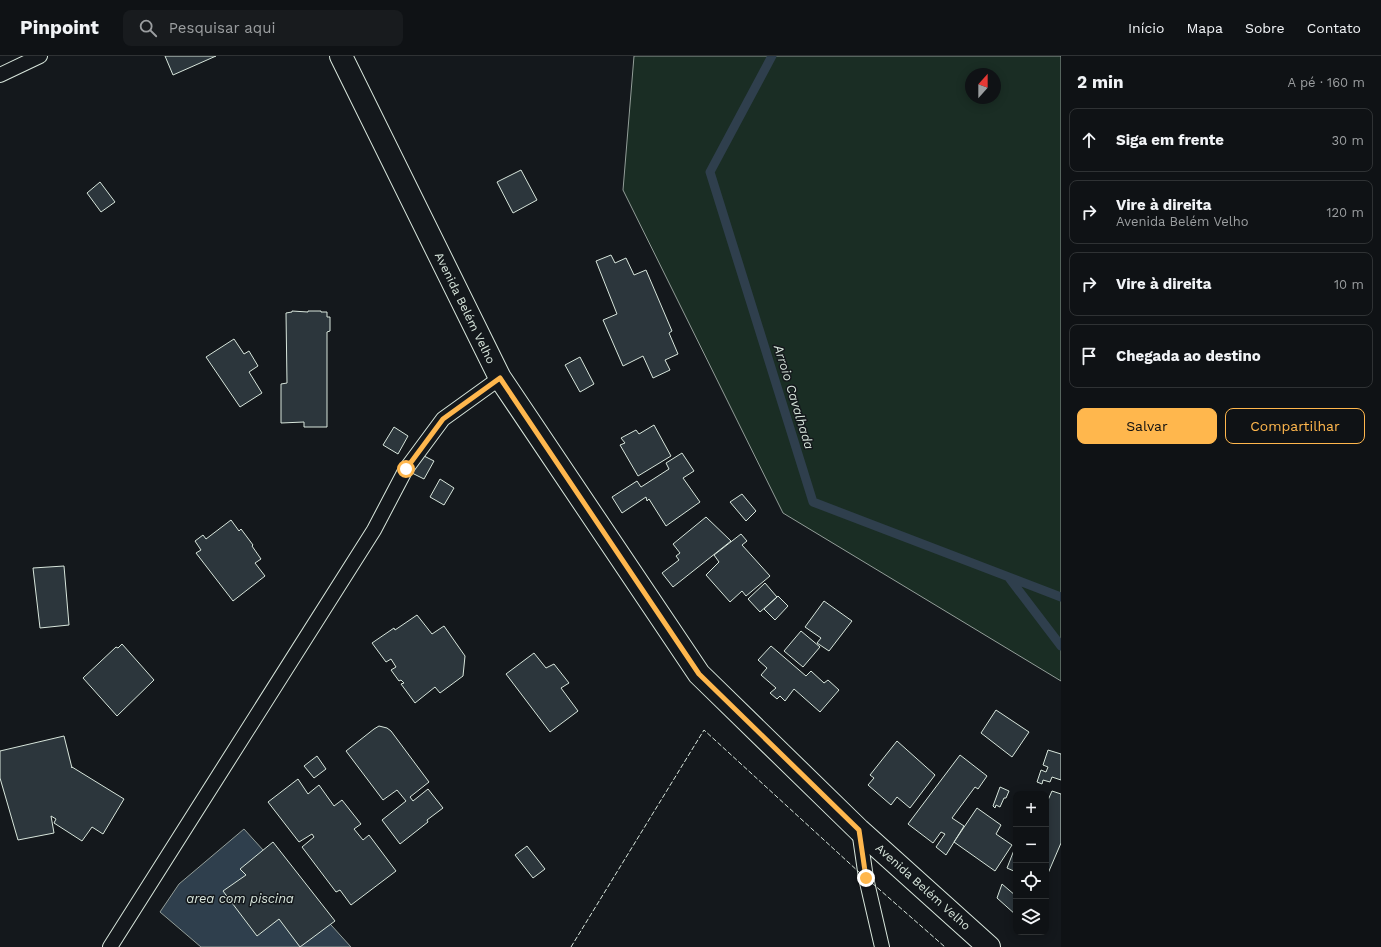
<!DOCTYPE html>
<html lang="pt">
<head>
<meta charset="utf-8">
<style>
	:root { --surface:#0f1215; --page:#181b1e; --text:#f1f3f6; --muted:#9b9ea0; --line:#2f3234; --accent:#ffb74d }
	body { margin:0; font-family:"Work Sans",sans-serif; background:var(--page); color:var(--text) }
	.controls { position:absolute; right:12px; bottom:12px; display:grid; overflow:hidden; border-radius:8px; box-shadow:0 2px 10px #0003 }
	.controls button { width:36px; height:36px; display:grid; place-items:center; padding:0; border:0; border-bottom:1px solid var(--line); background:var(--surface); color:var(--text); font:20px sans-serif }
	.compass { position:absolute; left:965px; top:12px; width:36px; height:36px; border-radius:50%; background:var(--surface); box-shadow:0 2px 10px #0003; rotate:21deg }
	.stop { position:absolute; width:12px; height:12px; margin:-9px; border:3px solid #ffb74d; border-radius:50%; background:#fff }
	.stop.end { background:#ffb74d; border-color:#fff; box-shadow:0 1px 4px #0008 }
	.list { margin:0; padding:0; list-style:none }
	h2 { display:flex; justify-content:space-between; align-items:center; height:52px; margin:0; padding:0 16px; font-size:17px }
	h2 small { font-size:13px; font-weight:400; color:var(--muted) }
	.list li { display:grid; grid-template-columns:26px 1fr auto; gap:12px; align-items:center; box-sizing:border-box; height:64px; margin:0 8px 8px; padding:0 8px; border:1px solid var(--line); border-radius:8px }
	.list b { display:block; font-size:15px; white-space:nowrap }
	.list p { margin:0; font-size:13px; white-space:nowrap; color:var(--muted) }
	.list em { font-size:13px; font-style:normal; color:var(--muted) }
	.actions { display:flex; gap:8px; padding:12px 16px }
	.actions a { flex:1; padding:9px 0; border:1px solid var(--accent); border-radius:8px; text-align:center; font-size:14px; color:var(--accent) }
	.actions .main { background:var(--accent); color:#111 }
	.icon { flex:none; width:22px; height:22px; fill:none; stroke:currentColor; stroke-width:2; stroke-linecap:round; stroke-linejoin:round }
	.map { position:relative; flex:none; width:1061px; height:891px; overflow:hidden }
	header { display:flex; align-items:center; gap:24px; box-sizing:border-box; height:56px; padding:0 20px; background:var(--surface); border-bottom:1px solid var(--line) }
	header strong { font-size:19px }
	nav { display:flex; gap:22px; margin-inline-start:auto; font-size:14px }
	.search { width:280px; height:36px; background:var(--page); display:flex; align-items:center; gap:10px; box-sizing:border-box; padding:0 14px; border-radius:8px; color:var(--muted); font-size:15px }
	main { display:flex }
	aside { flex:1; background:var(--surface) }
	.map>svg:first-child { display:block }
	.green { fill:#1a2d24; stroke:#939e99; fill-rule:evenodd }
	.water { fill:#2f3f4d; stroke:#939e99 }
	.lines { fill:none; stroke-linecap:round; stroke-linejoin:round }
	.stream { stroke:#2f3f4d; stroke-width:9 }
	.building { fill:#2c363c; stroke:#d8e6dc }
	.lane-casing { stroke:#d8e6dc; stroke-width:16 }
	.secondary-casing { stroke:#d8e6dc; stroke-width:24 }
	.lane { stroke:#14181c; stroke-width:14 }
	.secondary { stroke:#14181c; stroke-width:22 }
	.fence { stroke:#d8e6dc; stroke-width:1; stroke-dasharray:5 2; stroke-linecap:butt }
	.route { stroke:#ffb74d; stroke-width:5 }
	.labels { text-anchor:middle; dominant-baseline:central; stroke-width:3; stroke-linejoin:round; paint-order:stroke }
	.street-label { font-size:12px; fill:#d8e6dc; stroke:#14181c }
	.water-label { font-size:13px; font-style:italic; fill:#d8e6dc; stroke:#14181c }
</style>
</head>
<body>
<header>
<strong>Pinpoint</strong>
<div class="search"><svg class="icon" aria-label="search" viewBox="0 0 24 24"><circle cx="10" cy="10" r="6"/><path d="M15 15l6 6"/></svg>Pesquisar aqui</div>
<nav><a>Início</a><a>Mapa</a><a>Sobre</a><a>Contato</a></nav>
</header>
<main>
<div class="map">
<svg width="1061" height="891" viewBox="0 0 1061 891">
	<rect width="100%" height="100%" fill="#14181c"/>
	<path class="green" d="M 634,0 L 1061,0 L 1061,625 L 783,457 L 623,134 ZM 971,18 L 995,18 L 995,42 L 971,42 Z"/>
	<path class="water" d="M 244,773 L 351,891 L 201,891 L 160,856 L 179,828 Z"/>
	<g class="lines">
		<path class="stream" d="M 772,0 L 710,116 L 813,446 L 1061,541
			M 1010,523 L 1061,590"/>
	</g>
	<path class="building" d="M 165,0 L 216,0 L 173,19 Z
		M 521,114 L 537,144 L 513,157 L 497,126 Z
		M 100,126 L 115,146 L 101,156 L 87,137 Z
		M 611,199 L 615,207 L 626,202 L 634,219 L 646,214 L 672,275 L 669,277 L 678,298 L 665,304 L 670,314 L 653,322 L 643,300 L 623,310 L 603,264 L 617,258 L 596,205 Z
		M 292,255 L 308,256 L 308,255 L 321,255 L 321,256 L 327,256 L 327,261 L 330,261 L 330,275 L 327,276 L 327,371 L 304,371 L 304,366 L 281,367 L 281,328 L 287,327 L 286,257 L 292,256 Z
		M 234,283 L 244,298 L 249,295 L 258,310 L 249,316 L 262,337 L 240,351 L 206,301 Z
		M 580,301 L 594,328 L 580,336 L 565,309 Z
		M 654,369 L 671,400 L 638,420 L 620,389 L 625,387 L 621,382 L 636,374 L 639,378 Z
		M 394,371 L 408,380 L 398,398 L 383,389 Z
		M 682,397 L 694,415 L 683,422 L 700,446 L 666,470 L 649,443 L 647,445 L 646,441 L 622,457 L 612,441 L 637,425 L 641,431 L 669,413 L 666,407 Z
		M 420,398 L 434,405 L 424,423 L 410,416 Z
		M 440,423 L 454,432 L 444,449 L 430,441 Z
		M 742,438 L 756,455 L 746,465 L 730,446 Z
		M 706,461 L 731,485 L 673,531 L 662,517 L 679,504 L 676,500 L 680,497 L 673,488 Z
		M 231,464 L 239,475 L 241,473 L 253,489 L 252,490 L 261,503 L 255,507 L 265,520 L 233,545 L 196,497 L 201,494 L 195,485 L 203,479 L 206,483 Z
		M 741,478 L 747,485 L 742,489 L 770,520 L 746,540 L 742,535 L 730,546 L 706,519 L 719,506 L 714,499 Z
		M 64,510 L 69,569 L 40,572 L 33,512 Z
		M 765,527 L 777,541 L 760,556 L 748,543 Z
		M 778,540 L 788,550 L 775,564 L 764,553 Z
		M 824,545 L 852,565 L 829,595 L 817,587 L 821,582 L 805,571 Z
		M 417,559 L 432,578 L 444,570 L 465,600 L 463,620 L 440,637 L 435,631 L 415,647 L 401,628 L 404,627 L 401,624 L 399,625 L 391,614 L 396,611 L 391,603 L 386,606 L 372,587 L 394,572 L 395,574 Z
		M 801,575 L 820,591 L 803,611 L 784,595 Z
		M 122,588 L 154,624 L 117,660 L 83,622 L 116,591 L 118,592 Z
		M 771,590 L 806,620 L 811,615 L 824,627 L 828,624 L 839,634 L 820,656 L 794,633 L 785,645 L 780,640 L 777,643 L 770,637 L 776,632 L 761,619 L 767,612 L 758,604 Z
		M 534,597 L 546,612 L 554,608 L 569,627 L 561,632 L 578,655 L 550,676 L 506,618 Z
		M 996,654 L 1029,676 L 1012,701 L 981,677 Z
		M 379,670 L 387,672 L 391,675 L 429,726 L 410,741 L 413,745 L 428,733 L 443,752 L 427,764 L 428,766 L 400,788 L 382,764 L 406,745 L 397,734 L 383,744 L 346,695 L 374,673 Z
		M 64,680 L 72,712 L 72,711 L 124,743 L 103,778 L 92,771 L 82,785 L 54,767 L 56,763 L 51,760 L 54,777 L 18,784 L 0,722 L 0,695 Z
		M 897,685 L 935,719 L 910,752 L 897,741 L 891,749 L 868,729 L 874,722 L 870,719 Z
		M 1048,694 L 1061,698 L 1061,724 L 1052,721 L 1050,726 L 1043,724 L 1042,728 L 1037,726 L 1041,714 L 1046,716 L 1048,711 L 1043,709 Z
		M 960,699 L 987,720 L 978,733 L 975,731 L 952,762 L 964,770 L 946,799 L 936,791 L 945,778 L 941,776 L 933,787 L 908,768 Z
		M 317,700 L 326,713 L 314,722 L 304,710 Z
		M 298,723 L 308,738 L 319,729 L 334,750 L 342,744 L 361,768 L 354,773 L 363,784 L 369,779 L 396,815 L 351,849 L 340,834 L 336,836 L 302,791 L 314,781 L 312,778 L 299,786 L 268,746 Z
		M 1000,731 L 1009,735 L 1006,742 L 1004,742 L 1000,751 L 996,749 L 995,752 L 993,750 Z
		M 1052,735 L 1061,738 L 1061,787 L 1046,822 L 1046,744 L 1048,744 Z
		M 977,752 L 1001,769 L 996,778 L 1012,789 L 995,815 L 954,786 Z
		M 273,786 L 335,865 L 300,891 L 279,863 L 257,880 L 223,835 L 246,819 L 240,813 Z
		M 1016,789 L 1016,816 L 1007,812 Z
		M 527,790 L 545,813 L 533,822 L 515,799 Z
		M 1002,828 L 1016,840 L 1016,859 L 997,842 Z"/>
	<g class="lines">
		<defs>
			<path id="lane" d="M 0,19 L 40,0
				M 859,774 L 866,822 L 882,891
				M 110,891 L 374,474 L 406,413 L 443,363 L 500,322"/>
			<path id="secondary" d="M 341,0 L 500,322 L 699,618 L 859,774 L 989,891"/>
		</defs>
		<use href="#lane" class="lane-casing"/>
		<use href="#secondary" class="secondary-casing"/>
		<use href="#lane" class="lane"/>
		<use href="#secondary" class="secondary"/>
		<path class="fence" d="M 872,827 L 945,891
			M 571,891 L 704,674 L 860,817"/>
	</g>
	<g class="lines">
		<path class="route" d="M 406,413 L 443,363 L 500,322 L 699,618 L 859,774 L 866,822"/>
	</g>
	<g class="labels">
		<g class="street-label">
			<text transform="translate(465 252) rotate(64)">Avenida Belém Velho</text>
			<text transform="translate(923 831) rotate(42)">Avenida Belém Velho</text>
		</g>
		<g class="water-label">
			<text transform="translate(794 341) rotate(73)">Arroio Cavalhada</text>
			<text x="240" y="842">area com piscina</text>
		</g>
	</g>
</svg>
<div class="controls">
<button>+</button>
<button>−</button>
<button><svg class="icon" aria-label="locate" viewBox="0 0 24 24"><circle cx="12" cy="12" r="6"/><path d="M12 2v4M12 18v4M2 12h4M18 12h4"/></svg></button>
<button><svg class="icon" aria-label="layers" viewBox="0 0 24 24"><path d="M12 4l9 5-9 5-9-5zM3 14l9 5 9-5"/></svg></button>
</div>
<svg class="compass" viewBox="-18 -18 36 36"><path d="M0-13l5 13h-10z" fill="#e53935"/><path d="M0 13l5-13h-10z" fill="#9b9ea0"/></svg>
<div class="stop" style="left:406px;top:413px"></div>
<div class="stop end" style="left:866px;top:822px"></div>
</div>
<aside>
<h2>2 min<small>A pé · 160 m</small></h2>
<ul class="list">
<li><svg class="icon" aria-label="ahead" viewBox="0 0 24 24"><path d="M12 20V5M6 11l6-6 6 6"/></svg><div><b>Siga em frente</b></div><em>30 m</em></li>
<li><svg class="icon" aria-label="right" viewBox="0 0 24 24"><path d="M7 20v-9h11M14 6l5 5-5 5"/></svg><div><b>Vire à direita</b><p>Avenida Belém Velho</p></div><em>120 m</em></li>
<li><svg class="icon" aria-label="right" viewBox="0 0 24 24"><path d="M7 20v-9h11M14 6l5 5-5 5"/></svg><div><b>Vire à direita</b></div><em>10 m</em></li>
<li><svg class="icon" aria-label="arrive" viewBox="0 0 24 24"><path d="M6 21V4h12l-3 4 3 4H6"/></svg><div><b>Chegada ao destino</b></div></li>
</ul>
<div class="actions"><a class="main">Salvar</a><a>Compartilhar</a></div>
</aside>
</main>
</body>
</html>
